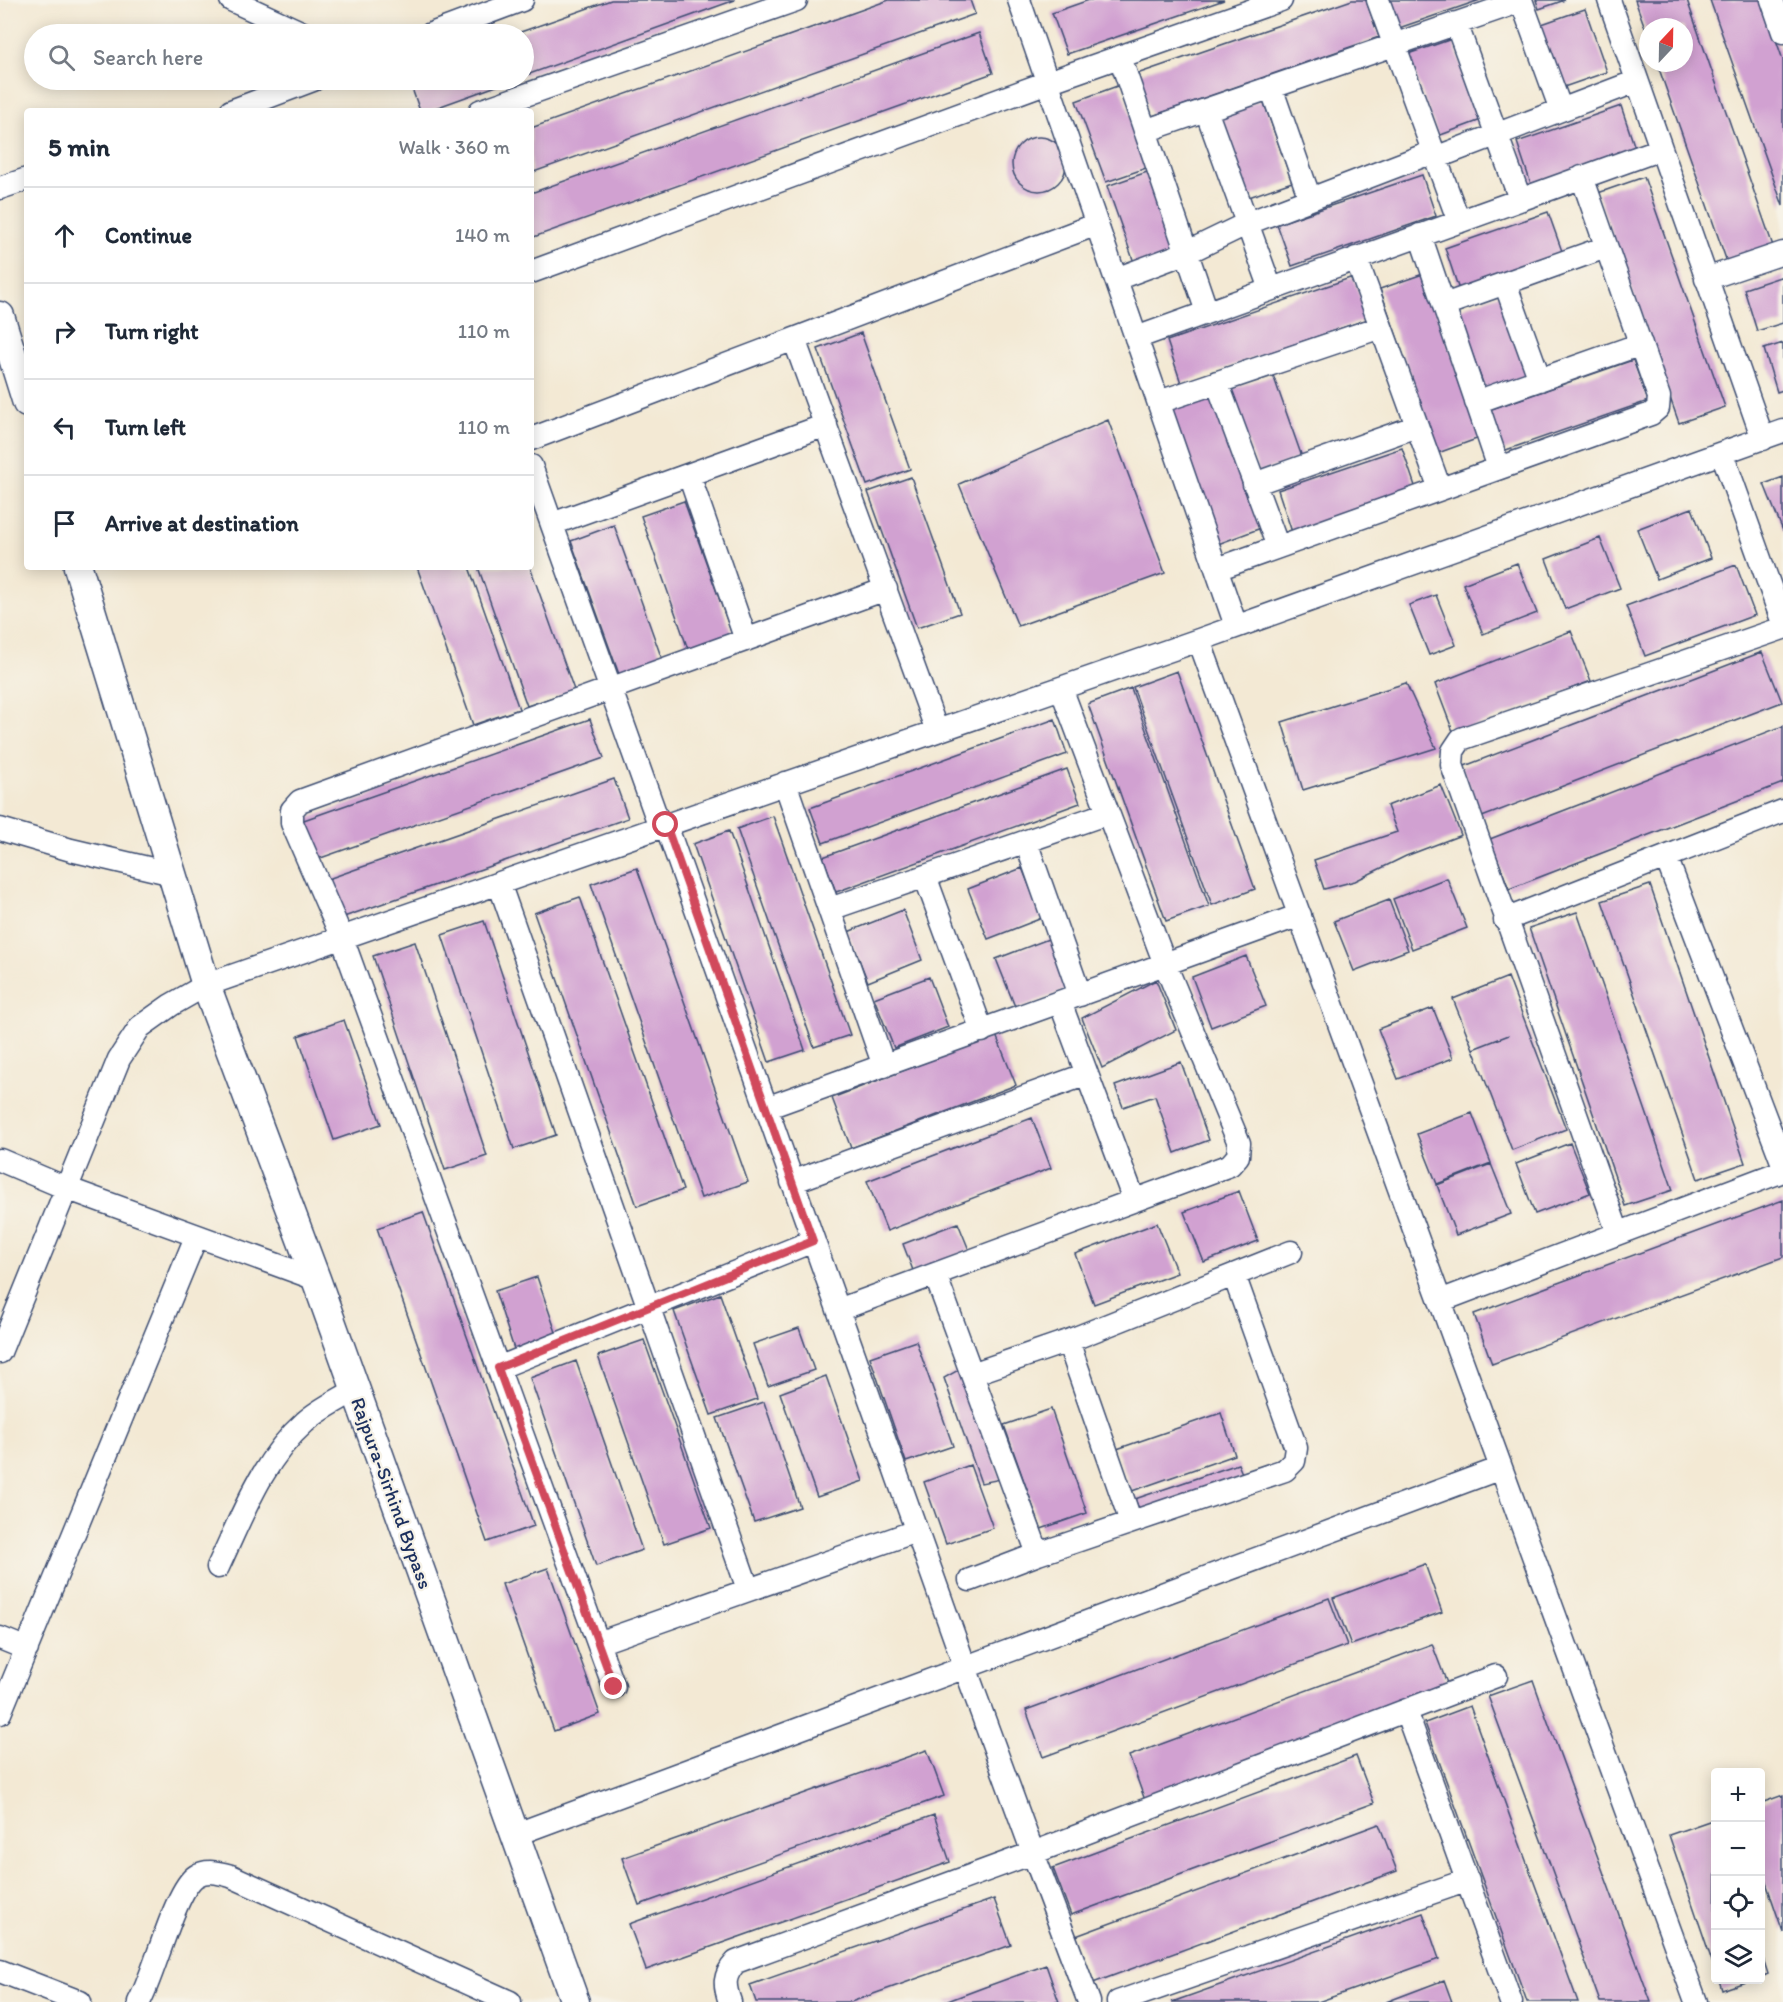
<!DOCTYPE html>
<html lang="en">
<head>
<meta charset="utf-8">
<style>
	:root { --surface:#fff; --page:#f6f6f7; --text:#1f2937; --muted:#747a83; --line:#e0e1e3 }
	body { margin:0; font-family:Itim,sans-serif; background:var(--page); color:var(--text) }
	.controls { position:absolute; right:18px; bottom:18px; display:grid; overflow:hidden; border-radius:6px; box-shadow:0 3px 15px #0003 }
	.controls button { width:54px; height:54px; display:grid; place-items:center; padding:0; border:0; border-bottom:2px solid var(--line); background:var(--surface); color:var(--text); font:30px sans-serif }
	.compass { position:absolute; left:1639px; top:18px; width:54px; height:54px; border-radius:50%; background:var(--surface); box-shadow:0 3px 15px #0003; rotate:22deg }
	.stop { position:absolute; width:18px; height:18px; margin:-14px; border:4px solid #d1495b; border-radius:50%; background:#fff }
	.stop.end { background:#d1495b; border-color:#fff; box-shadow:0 2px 6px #0008 }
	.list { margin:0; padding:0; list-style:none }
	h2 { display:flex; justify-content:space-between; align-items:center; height:78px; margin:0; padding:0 24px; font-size:26px }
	h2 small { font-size:20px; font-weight:400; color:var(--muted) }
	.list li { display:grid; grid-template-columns:39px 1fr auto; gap:18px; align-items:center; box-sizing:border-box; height:96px; padding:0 24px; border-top:2px solid var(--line) }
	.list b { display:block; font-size:22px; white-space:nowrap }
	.list em { font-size:20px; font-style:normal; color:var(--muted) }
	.icon { flex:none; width:33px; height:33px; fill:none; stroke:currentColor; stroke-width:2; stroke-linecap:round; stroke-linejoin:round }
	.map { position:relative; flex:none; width:1783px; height:2002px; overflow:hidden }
	.search { position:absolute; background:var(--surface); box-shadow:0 3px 15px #0003; left:24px; top:24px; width:510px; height:66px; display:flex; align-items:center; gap:15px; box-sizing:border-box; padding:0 21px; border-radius:33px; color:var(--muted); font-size:22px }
	.panel { position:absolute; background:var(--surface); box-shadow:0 3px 15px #0003; left:24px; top:108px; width:510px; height:462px; border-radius:6px }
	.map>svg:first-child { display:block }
	.building { fill:#d1a1d1 }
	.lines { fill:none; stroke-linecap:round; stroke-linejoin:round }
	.minor-casing { stroke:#3b4b70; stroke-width:25 }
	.major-casing { stroke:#3b4b70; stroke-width:31 }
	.minor { stroke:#fff; stroke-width:22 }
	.major { stroke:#fff; stroke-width:28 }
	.route { stroke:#d1495b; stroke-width:8 }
	.labels { text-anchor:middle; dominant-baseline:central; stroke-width:4.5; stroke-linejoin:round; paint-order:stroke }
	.street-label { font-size:20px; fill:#1b2f5e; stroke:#f7f3e8 }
</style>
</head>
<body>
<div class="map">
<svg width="1783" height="2002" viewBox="0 0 1783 2002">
	<rect width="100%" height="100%" fill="#f7f3e8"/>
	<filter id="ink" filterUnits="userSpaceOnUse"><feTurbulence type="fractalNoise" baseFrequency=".0167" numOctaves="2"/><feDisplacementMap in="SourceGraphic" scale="12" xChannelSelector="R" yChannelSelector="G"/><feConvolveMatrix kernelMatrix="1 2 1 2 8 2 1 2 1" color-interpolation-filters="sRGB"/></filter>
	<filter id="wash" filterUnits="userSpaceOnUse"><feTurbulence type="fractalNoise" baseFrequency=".008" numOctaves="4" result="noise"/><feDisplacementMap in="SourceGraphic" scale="24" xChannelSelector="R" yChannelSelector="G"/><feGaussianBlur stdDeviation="1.35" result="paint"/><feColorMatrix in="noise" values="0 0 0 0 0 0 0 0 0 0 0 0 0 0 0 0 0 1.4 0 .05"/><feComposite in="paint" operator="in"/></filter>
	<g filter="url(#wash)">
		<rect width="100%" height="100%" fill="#f3e9d4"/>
		<g id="blocks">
			<path class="building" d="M 611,0 L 735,0 L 524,76 L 524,34 L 515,34 Z
				M 889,0 L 970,0 L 975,14 L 531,173 L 531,128 Z
				M 1089,0 L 1224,0 L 1067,54 L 1052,13 Z
				M 1352,0 L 1366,0 L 1379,37 L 1152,116 L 1137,74 Z
				M 1386,0 L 1480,0 L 1396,29 Z
				M 1536,0 L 1565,0 L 1539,9 Z
				M 1635,0 L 1687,0 L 1773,246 L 1727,262 L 1657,63 L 1684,63 L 1684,27 L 1648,27 L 1648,36 Z
				M 1710,0 L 1762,0 L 1783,60 L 1783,206 Z
				M 1585,9 L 1607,72 L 1561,88 L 1539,25 Z
				M 979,33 L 993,73 L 531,238 L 531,193 Z
				M 1452,39 L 1481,120 L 1438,136 L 1408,54 Z
				M 409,80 L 513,80 L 427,111 L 420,111 Z
				M 1120,85 L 1149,167 L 1106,182 L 1076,101 Z
				M 1263,100 L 1292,182 L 1249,197 L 1219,115 Z
				M 1621,106 L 1635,148 L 1531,184 L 1517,142 Z
				M1012 164a27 27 0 1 1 54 0a27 27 0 1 1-54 0Z
				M 1150,171 L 1180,252 L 1136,268 L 1107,186 Z
				M 1422,175 L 1436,216 L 1292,266 L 1277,224 Z
				M 1644,177 L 1725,407 L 1679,423 L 1598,193 Z
				M 1548,212 L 1563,254 L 1459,290 L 1445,248 Z
				M 1423,274 L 1482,437 L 1438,453 L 1380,289 Z
				M 1783,276 L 1783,323 L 1757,331 L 1744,289 Z
				M 1353,277 L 1368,319 L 1181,383 L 1167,341 Z
				M 1500,294 L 1529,376 L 1486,391 L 1456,310 Z
				M 861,333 L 910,469 L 867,485 L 818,349 Z
				M 1783,343 L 1783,390 L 1777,392 L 1764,349 Z
				M 1633,360 L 1648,401 L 1503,451 L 1489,410 Z
				M 1273,375 L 1302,457 L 1259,472 L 1229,390 Z
				M 1212,392 L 1261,528 L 1218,544 L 1169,408 Z
				M 1108,420 L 1165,573 L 1018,626 L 959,484 Z
				M 1402,448 L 1416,489 L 1292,532 L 1278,490 Z
				M 911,477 L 960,613 L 917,628 L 868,492 Z
				M 1783,477 L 1783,531 L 1764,484 Z
				M 684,501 L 733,637 L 689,652 L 641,516 Z
				M 1692,508 L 1711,558 L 1657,579 L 1637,529 Z
				M 614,525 L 663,662 L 620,677 L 571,541 Z
				M 1600,538 L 1620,588 L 1565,609 L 1546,559 Z
				M 1517,563 L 1537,613 L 1483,634 L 1463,584 Z
				M 1736,565 L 1755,615 L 1645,656 L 1626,606 Z
				M 417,567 L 469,567 L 519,709 L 473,725 Z
				M 478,567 L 530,567 L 574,690 L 527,706 Z
				M 1436,595 L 1456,645 L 1429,655 L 1409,605 Z
				M 1571,631 L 1591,681 L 1454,734 L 1435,684 Z
				M 1762,652 L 1782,702 L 1482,817 L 1462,767 Z
				M 1177,671 L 1255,889 L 1212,905 L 1133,687 Z
				M 1406,683 L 1436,748 L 1303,790 L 1282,722 Z
				M 1131,688 L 1209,906 L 1166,921 L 1088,704 Z
				M 590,719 L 604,758 L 315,860 L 301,821 Z
				M 1055,719 L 1067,754 L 823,843 L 810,808 Z
				M 1783,726 L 1783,783 L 1509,889 L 1490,839 Z
				M 1067,769 L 1080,803 L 836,892 L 823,857 Z
				M 614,779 L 628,818 L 338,919 L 325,880 Z
				M 1441,785 L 1461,835 L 1406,856 L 1355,881 L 1324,889 L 1314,860 L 1397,832 L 1387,806 Z
				M 773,816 L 850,1035 L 814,1047 L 737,829 Z
				M 729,831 L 805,1050 L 769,1062 L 693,844 Z
				M 637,868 L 748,1182 L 701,1198 L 591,884 Z
				M 1022,868 L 1042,918 L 988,939 L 968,889 Z
				M 1447,878 L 1467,928 L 1412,949 L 1393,899 Z
				M 1650,885 L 1745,1163 L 1698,1179 L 1602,901 Z
				M 580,897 L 683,1190 L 637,1206 L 534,913 Z
				M 1389,900 L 1408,950 L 1354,971 L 1334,921 Z
				M 903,910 L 922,960 L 868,982 L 848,932 Z
				M 1577,912 L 1673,1190 L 1625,1206 L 1529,928 Z
				M 484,921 L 556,1135 L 514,1149 L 442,935 Z
				M 1051,938 L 1071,988 L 1016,1009 L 996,959 Z
				M 415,942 L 487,1156 L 445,1170 L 373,956 Z
				M 1246,956 L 1266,1006 L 1211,1027 L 1192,977 Z
				M 929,977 L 948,1027 L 894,1048 L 874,998 Z
				M 1508,977 L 1566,1129 L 1512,1150 L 1473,1049 L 1509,1035 L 1473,1049 L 1453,999 Z
				M 1156,980 L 1176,1030 L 1102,1068 L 1082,1018 Z
				M 1433,1008 L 1453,1058 L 1398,1079 L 1378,1029 Z
				M 344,1020 L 381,1124 L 334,1140 L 298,1036 Z
				M 996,1035 L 1016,1085 L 851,1148 L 832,1098 Z
				M 1181,1062 L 1209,1140 L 1175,1153 L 1155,1096 L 1123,1107 L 1115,1086 Z
				M 1472,1113 L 1491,1163 L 1437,1184 L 1417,1134 Z
				M 1032,1118 L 1051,1168 L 887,1231 L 867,1181 Z
				M 1570,1143 L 1590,1193 L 1535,1214 L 1516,1164 Z
				M 1491,1164 L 1511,1214 L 1456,1235 L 1437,1185 Z
				M 1239,1191 L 1258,1241 L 1204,1262 L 1184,1212 Z
				M 1783,1200 L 1783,1257 L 1492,1364 L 1474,1314 Z
				M 423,1212 L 534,1526 L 487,1542 L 377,1228 Z
				M 958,1223 L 969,1250 L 914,1273 L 903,1244 Z
				M 1157,1223 L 1177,1273 L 1094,1304 L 1075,1254 Z
				M 537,1277 L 558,1338 L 515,1352 L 495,1291 Z
				M 720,1294 L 757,1399 L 711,1415 L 674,1311 Z
				M 799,1328 L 814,1370 L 768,1386 L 753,1344 Z
				M 644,1340 L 711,1528 L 664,1544 L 598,1356 Z
				M 916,1341 L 953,1446 L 906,1462 L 870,1357 Z
				M 576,1361 L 642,1550 L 596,1566 L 530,1378 Z
				M 960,1369 L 1001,1479 L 981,1483 L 944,1378 Z
				M 826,1376 L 863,1481 L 817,1497 L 780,1393 Z
				M 764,1402 L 800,1507 L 754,1522 L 717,1418 Z
				M 1051,1409 L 1087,1513 L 1041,1529 L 1004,1425 Z
				M 1221,1413 L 1235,1455 L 1132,1491 L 1117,1449 Z
				M 1238,1464 L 1244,1478 L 1141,1514 L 1135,1499 Z
				M 970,1465 L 993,1528 L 946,1544 L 924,1482 Z
				M 1425,1564 L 1442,1612 L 1351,1645 L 1333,1598 Z
				M 548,1568 L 600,1714 L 554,1731 L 502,1584 Z
				M 1329,1598 L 1347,1645 L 1043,1757 L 1026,1710 Z
				M 1432,1644 L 1450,1691 L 1146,1803 L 1129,1756 Z
				M 1533,1680 L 1544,1711 L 1651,2002 L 1600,2002 L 1544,1848 L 1488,1696 Z
				M 1470,1706 L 1514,1828 L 1578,2002 L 1527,2002 L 1525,1996 L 1425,1723 Z
				M 927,1750 L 944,1796 L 639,1905 L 622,1858 Z
				M 1356,1756 L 1374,1803 L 1071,1915 L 1053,1868 Z
				M 1783,1795 L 1783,1932 L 1761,1868 L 1761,1803 Z
				M 934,1815 L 950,1862 L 646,1970 L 629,1924 Z
				M 1715,1819 L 1716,1821 L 1715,1970 L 1669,1835 Z
				M 1379,1824 L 1397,1871 L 1093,1983 L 1076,1936 Z
				M 994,1899 L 1011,1945 L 851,2002 L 756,2002 L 750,1985 Z
				M 1423,1913 L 1439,1959 L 1318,2002 L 1172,2002 Z
				M 1761,1952 L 1768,1974 L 1761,1977 Z
				M 1046,1965 L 1059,2002 L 945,2002 L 985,1987 Z
				M 1444,1980 L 1452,2002 L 1386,2002 Z
				M 1719,1980 L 1751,1980 L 1722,1990 Z"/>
		</g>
	</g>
	<g filter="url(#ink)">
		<use href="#blocks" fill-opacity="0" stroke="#3b4b70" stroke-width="1.5"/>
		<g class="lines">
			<defs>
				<path id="minor" d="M 231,0 L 305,34
					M 1019,0 L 1236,626
					M 1378,0 L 1459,222
					M 1521,0 L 1561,110
					M 1609,0 L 1763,439
					M 1772,0 L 1783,32
					M 1456,23 L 1520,199
					M 431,34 L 522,0
					M 1120,57 L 1207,312
					M 1271,87 L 1310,199
					M 1206,110 L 1271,289
					M 231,111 L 313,80
					M 480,111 L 796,0
					M 1145,131 L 1521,1
					M 1435,158 L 1637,81
					M 0,188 L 27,179
					M 1420,235 L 1499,468
					M 1356,258 L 1440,489
					M 531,272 L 1048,82 L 1281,0
					M 1116,279 L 1188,252 L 1248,223 L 1433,152
					M 1706,279 L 1783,253
					M 1505,283 L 1540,380
					M 1444,305 L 1606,247
					M 1136,338 L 1661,149
					M 794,339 L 937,731
					M 1217,382 L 1278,547
					M 1159,402 L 1381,327
					M 1476,402 L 1641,344
					M 531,439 L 1097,224
					M 1722,453 L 1783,623
					M 531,466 L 660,827
					M 689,475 L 746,640
					M 1254,484 L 1417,426
					M 552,524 L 826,425
					M 1217,569 L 1651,414 L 1658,408 L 1659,397 L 1582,177
					M 1199,640 L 1696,2002
					M 785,783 L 884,1066
					M 666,825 L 965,1667 L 1033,1853 L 736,1962 C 723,1976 724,1985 730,2002
					M 0,829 L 71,850 L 173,874
					M 1026,842 L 1080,995
					M 1666,857 L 1783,1164
					M 925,876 L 982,1031
					M 499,883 L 748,1589
					M 830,909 L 1108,813
					M 1505,920 L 1783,811
					M 1060,1002 L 1134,1200
					M 766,1108 L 1300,915
					M 0,1160 L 66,1188 L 316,1279
					M 792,1182 L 1087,1074
					M 1618,1233 L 1452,765 L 1453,751 L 1461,739 L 1783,628
					M 935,1274 L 1038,1554
					M 1440,1301 L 1783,1171
					M 838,1310 L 1230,1165 L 1238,1156 L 1239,1143 L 1165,964 L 1061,688
					M 1068,1341 L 1291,1252
					M 0,1352 L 119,1059 L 140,1027 L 171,1005 L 206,985 L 1199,640 L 1783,431
					M 498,1368 L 813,1241
					M 972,1374 L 1068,1341 L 1131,1522
					M 218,1567 C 242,1516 262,1460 305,1422 C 319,1409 339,1400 355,1390
					M 970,1580 L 1038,1554 L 1285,1470 L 1294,1461 L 1296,1448 L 1234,1275
					M 0,1638 L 27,1649
					M 598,1643 L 916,1531
					M 614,1687 L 342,938 L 292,823 L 292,810 L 300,801 L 886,589
					M 1406,1711 L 1511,2002
					M 0,1713 L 196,1237
					M 514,1835 L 1501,1468
					M 0,1971 L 80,2002
					M 139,2002 C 154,1976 175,1889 196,1876 C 207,1869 220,1873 231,1876 L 510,2002
					M 1089,2002 L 1033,1853 L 1496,1676
					M 1118,2002 L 1468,1880"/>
				<path id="major" d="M 0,316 L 27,403
					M 78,567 L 206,985 L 316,1279 L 575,2002"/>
			</defs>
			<use href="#minor" class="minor-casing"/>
			<use href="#major" class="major-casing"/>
			<use href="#minor" class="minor"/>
			<use href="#major" class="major"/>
		</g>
	</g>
	<g class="lines" filter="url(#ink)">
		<path class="route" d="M 614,1687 L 498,1368 L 813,1241 L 666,825"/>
	</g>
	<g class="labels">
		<g class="street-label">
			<text transform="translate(392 1493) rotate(70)">Rajpura-Sirhind Bypass</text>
		</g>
	</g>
</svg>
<div class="controls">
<button>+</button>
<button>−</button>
<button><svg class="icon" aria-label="locate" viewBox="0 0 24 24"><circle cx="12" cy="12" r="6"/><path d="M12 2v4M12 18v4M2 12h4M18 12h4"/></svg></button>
<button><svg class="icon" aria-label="layers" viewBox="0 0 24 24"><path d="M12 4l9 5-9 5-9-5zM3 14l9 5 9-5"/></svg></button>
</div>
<svg class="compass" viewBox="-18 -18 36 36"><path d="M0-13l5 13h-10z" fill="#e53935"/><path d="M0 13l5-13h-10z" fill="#747a83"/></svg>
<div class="stop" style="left:666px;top:825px"></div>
<div class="stop end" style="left:614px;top:1687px"></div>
<div class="search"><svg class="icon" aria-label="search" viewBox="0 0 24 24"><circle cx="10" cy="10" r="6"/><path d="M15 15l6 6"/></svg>Search here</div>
<section class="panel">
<h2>5 min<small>Walk · 360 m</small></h2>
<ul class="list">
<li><svg class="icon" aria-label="ahead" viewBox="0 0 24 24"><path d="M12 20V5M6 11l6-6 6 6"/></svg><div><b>Continue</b></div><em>140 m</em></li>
<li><svg class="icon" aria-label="right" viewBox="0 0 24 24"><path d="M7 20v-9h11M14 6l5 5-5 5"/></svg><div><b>Turn right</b></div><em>110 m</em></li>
<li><svg class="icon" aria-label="left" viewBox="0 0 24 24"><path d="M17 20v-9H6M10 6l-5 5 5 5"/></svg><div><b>Turn left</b></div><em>110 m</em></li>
<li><svg class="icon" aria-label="arrive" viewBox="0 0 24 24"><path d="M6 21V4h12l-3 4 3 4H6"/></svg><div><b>Arrive at destination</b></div></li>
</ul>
</section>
</div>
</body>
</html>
